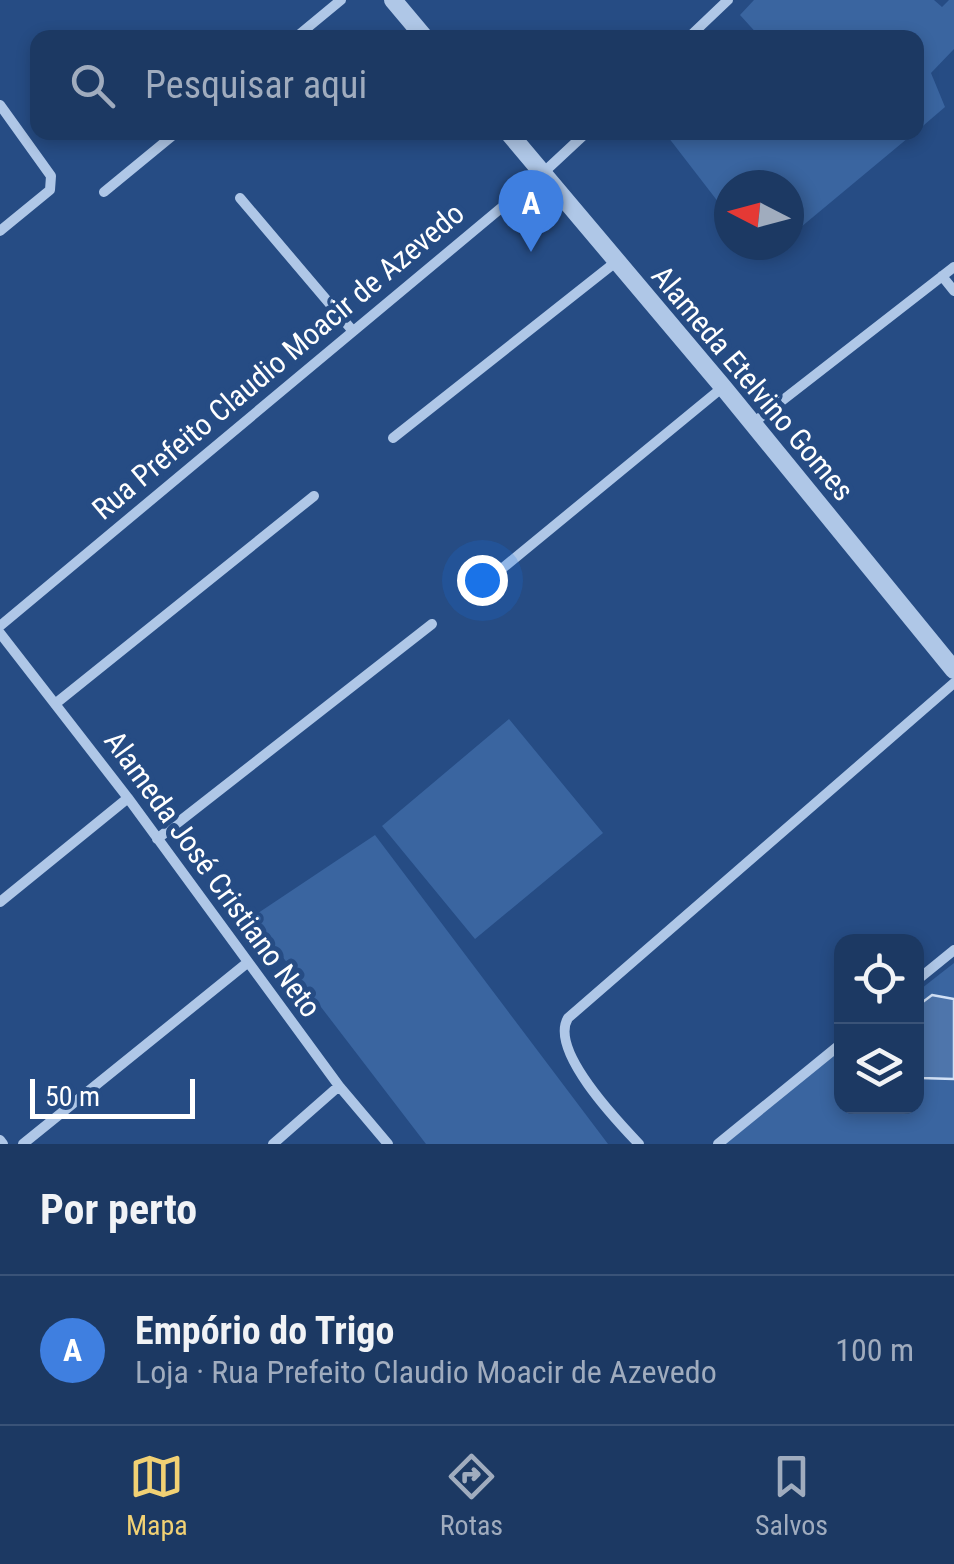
<!DOCTYPE html>
<html lang="pt">
<head>
<meta charset="utf-8">
<style>
	:root { --surface:#1c3963; --page:#29446c; --text:#f1f3f6; --muted:#a0acbe; --line:#3a5378; --accent:#f1d174 }
	body { margin:0; font-family:"Roboto Condensed",sans-serif; background:var(--page); color:var(--text) }
	.controls { position:absolute; right:30px; bottom:30px; display:grid; overflow:hidden; border-radius:20px; box-shadow:0 5px 15px #0003 }
	.controls button { width:90px; height:90px; display:grid; place-items:center; padding:0; border:0; border-bottom:2px solid var(--line); background:var(--surface); color:var(--text); font:50px sans-serif }
	.compass { position:absolute; left:714px; top:170px; width:90px; height:90px; border-radius:50%; background:var(--surface); box-shadow:0 5px 15px #0003; rotate:276deg }
	.scale { position:absolute; left:30px; bottom:25px; width:165px; box-sizing:border-box; padding-left:10px; border:5px solid #fff; border-top:0; font-size:28px; line-height:35px; white-space:nowrap; color:#fff; -webkit-text-stroke:8px #264c84; paint-order:stroke }
	.you { position:absolute; left:482px; top:580px; width:35px; height:35px; margin:-25px; border:8px solid #fff; border-radius:50%; background:#1a73e8; box-shadow:0 0 0 15px #1a73e833 }
	.badge { display:grid; place-items:center; width:65px; height:65px; border-radius:50%; background:var(--accent); color:#fff; font-size:32px; font-weight:700 }
	.pin { position:absolute; translate:-50% -82px; filter:drop-shadow(0 2px 5px #0008) }
	.pin::after { content:''; position:absolute; top:52px; width:35px; height:30px; background:inherit; clip-path:polygon(0 0,100% 0,50% 100%) }
	.list { margin:0; padding:0; list-style:none }
	h2 { display:flex; justify-content:space-between; align-items:center; height:130px; margin:0; padding:0 40px; font-size:42px }
	h2 small { font-size:32px; font-weight:400; color:var(--muted) }
	.list li { display:grid; grid-template-columns:65px 1fr auto; gap:30px; align-items:center; box-sizing:border-box; height:150px; padding:0 40px; border-top:2px solid var(--line) }
	.list b { display:block; font-size:38px; white-space:nowrap }
	.list p { margin:0; font-size:32px; white-space:nowrap; color:var(--muted) }
	.list em { font-size:32px; font-style:normal; color:var(--muted) }
	.icon { flex:none; width:55px; height:55px; fill:none; stroke:currentColor; stroke-width:2; stroke-linecap:round; stroke-linejoin:round }
	.map { position:relative; flex:none; width:954px; height:1144px; overflow:hidden }
	.search { position:absolute; background:var(--surface); box-shadow:0 5px 15px #0003; left:30px; right:30px; top:30px; height:110px; display:flex; align-items:center; gap:25px; box-sizing:border-box; padding:0 35px; border-radius:20px; color:var(--muted); font-size:38px }
	.sheet { height:280px; background:var(--surface) }
	nav { display:flex; justify-content:space-around; align-items:center; box-sizing:border-box; height:140px; border-top:2px solid var(--line); background:var(--surface); font-size:28px; color:var(--muted) }
	nav a { display:grid; justify-items:center; gap:5px }
	nav .on { color:var(--accent) }
	.map>svg:first-child { display:block }
	.green { fill:#3a65a0 }
	.building { fill:#4e75ab; stroke:#d2e1f6; stroke-width:2.5 }
	.lines { fill:none; stroke-linecap:round; stroke-linejoin:round }
	.minor { stroke:#afc7e7; stroke-width:10 }
	.tertiary { stroke:#afc7e7; stroke-width:18 }
	.labels { text-anchor:middle; dominant-baseline:central; stroke-width:10; stroke-linejoin:round; paint-order:stroke }
	.street-label { font-size:30px; fill:#fff; stroke:#264c84 }
</style>
</head>
<body>
<div class="map">
<svg width="954" height="1144" viewBox="0 0 954 1144">
	<rect width="100%" height="100%" fill="#264c84"/>
	<path class="green" d="M 754,0 L 934,0 L 942,7 L 949,0 L 954,0 L 954,49 L 931,73 L 945,107 L 917,131 L 916,38 L 760,37 L 740,15 Z
		M 665,133 L 914,133 L 789,237 L 789,185 L 729,185 L 729,216 Z
		M 509,719 L 603,833 L 475,939 L 382,826 Z
		M 375,835 L 608,1144 L 426,1144 L 252,917 Z
		M 954,963 L 954,1144 L 718,1144 L 841,1049 L 842,1106 L 916,1106 L 917,992 Z"/>
	<path class="building" d="M 932,995 L 954,999 L 954,1079 L 920,1078 L 916,1074 L 916,1007 Z"/>
	<g class="lines">
		<path class="minor" d="M 295,38 L 341,0
			M 688,38 L 728,0
			M 0,105 L 51,176 L 50,190 L 0,231
			M 104,192 L 177,132
			M 240,198 L 352,330
			M 942,276 L 954,291
			M 752,424 L 954,267
			M 393,438 L 617,261
			M 476,590 L 723,387
			M 0,626 L 543,173 L 587,132
			M 0,633 L 128,798 L 339,1086 L 388,1144
			M 55,704 L 314,496
			M 157,839 L 432,624
			M 0,902 L 128,798
			M 916,981 L 954,950
			M 0,1140 L 3,1144
			M 23,1144 L 247,963
			M 273,1144 L 339,1086
			M 639,1144 C 617,1121 549,1050 568,1018 L 954,683
			M 718,1144 L 842,1043"/>
		<path class="tertiary" d="M 393,0 L 425,38
			M 508,132 L 723,387 L 954,670"/>
	</g>
	<g class="labels">
		<g class="street-label">
			<text transform="translate(278 361) rotate(-40)">Rua Prefeito Claudio Moacir de Azevedo</text>
			<text transform="translate(753 383) rotate(50)">Alameda Etelvino Gomes</text>
			<text transform="translate(213 874) rotate(54)">Alameda José Cristiano Neto</text>
		</g>
	</g>
</svg>
<div class="controls">
<button><svg class="icon" aria-label="locate" viewBox="0 0 24 24"><circle cx="12" cy="12" r="6"/><path d="M12 2v4M12 18v4M2 12h4M18 12h4"/></svg></button>
<button><svg class="icon" aria-label="layers" viewBox="0 0 24 24"><path d="M12 4l9 5-9 5-9-5zM3 14l9 5 9-5"/></svg></button>
</div>
<svg class="compass" viewBox="-18 -18 36 36"><path d="M0-13l5 13h-10z" fill="#e53935"/><path d="M0 13l5-13h-10z" fill="#a0acbe"/></svg>
<div class="scale">50 m</div>
<div class="you"></div>
<div class="pin badge" style="left:531px;top:252px;background:#3f7fe0">A</div>
<div class="search"><svg class="icon" aria-label="search" viewBox="0 0 24 24"><circle cx="10" cy="10" r="6"/><path d="M15 15l6 6"/></svg>Pesquisar aqui</div>
</div>
<section class="sheet">
<h2>Por perto<small></small></h2>
<ul class="list">
<li><span class="badge" style="background:#3f7fe0">A</span><div><b>Empório do Trigo</b><p>Loja · Rua Prefeito Claudio Moacir de Azevedo</p></div><em>100 m</em></li>
</ul>
</section>
<nav>
<a class="on"><svg class="icon" aria-label="map" viewBox="0 0 24 24"><path d="M3 6l6-2 6 2 6-2v14l-6 2-6-2-6 2zM9 4v14M15 6v14"/></svg>Mapa</a>
<a><svg class="icon" aria-label="directions" viewBox="0 0 24 24"><path d="M12 3l9 9-9 9-9-9zM9 14v-3h6M13 9l2 2-2 2"/></svg>Rotas</a>
<a><svg class="icon" aria-label="saved" viewBox="0 0 24 24"><path d="M7 4h10v16l-5-4-5 4z"/></svg>Salvos</a>
</nav>
</body>
</html>
